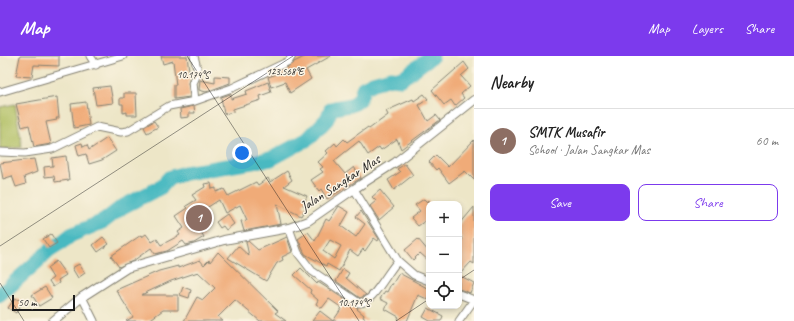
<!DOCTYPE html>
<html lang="en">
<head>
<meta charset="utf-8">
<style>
	:root { --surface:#fff; --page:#f2f2f2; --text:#222; --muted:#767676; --line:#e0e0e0; --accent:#7c3aed }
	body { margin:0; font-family:Caveat,sans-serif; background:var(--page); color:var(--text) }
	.controls { position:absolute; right:12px; bottom:12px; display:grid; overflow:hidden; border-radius:8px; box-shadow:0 2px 6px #0003 }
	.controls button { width:36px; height:36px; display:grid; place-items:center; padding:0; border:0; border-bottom:1px solid var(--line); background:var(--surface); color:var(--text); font:20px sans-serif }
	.scale { position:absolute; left:12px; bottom:10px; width:63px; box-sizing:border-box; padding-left:4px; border:2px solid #1c1c1c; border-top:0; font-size:11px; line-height:14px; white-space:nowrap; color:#1c1c1c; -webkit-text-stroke:3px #fcf5e5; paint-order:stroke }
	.you { position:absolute; left:242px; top:97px; width:14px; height:14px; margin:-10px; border:3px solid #fff; border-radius:50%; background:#1a73e8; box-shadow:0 0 0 6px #1a73e833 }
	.badge { display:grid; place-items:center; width:26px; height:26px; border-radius:50%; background:var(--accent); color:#fff; font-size:13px; font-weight:700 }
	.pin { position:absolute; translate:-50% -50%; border:2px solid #fff; box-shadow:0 1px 4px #0006 }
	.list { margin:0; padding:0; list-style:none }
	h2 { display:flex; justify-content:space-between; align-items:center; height:52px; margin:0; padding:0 16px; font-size:17px }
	h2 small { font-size:13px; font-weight:400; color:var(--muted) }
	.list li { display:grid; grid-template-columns:26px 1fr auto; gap:12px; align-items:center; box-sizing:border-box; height:64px; padding:0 16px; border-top:1px solid var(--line) }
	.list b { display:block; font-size:15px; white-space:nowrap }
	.list p { margin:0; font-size:13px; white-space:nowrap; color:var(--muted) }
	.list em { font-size:13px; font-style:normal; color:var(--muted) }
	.actions { display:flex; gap:8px; padding:12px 16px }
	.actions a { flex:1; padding:9px 0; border:1px solid var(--accent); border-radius:8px; text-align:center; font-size:14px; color:var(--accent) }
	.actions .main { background:var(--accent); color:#fff }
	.icon { flex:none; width:22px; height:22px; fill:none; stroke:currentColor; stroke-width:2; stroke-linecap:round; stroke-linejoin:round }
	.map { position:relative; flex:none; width:474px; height:265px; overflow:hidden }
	header { display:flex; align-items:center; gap:24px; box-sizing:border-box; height:56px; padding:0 20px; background:var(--accent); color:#fff }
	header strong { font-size:19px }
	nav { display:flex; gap:22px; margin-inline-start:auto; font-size:14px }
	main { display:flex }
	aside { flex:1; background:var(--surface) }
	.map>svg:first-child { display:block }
	.green { fill:#afbe60; stroke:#666d3e }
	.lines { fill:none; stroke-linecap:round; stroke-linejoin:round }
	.river { stroke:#4ab9c1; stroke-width:15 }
	.building { fill:#f0ab78; fill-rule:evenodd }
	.minor-casing { stroke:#848172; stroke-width:9 }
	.tertiary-casing { stroke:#848172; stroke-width:10 }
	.minor { stroke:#fff; stroke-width:7 }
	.tertiary { stroke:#fff; stroke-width:8 }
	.ticks { fill:none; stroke:#1c1c1c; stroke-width:1; stroke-opacity:0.45 }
	.labels { text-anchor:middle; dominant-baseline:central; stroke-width:3; stroke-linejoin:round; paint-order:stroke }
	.street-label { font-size:14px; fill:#1c1c1c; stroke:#fcf5e5 }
	.ticks-label { font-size:10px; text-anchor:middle; fill:#1c1c1c; stroke:#fcf5e5; stroke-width:3; stroke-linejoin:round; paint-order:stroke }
</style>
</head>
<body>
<header>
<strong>Map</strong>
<nav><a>Map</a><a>Layers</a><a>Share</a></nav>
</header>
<main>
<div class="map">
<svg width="474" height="265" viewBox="0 0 474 265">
	<rect width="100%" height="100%" fill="#fcf5e5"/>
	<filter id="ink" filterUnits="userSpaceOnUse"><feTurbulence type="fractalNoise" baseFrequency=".025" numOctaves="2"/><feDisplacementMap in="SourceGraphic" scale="8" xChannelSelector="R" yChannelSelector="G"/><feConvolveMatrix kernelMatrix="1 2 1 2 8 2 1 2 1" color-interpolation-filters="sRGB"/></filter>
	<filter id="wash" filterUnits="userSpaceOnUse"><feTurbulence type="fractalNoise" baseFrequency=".012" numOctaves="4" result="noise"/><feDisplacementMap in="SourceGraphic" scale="16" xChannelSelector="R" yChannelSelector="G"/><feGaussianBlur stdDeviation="0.9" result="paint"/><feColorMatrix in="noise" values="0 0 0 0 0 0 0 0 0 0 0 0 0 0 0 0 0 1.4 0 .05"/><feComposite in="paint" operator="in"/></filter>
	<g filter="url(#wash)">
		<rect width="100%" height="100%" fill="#ede6c7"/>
		<path class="green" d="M 15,48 L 22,91 L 0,94 L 0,51 Z"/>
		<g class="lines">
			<path class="river" d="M 0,239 L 49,195 L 60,188 L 71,179 L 104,165 L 122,151 L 161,131 L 169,122 L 185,117 L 271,103 L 308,83 L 327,63 L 331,53 C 348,47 359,54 363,32 L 373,27 L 391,22 L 401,23 L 432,0"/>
		</g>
		<g id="blocks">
			<path class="building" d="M 20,0 L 59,0 L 59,10 L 34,9 L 32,21 L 16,20 Z
				M 161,0 L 187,0 L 190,21 L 188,27 L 190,41 L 174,43 L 174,29 L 176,29 L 173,5 L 163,8 Z
				M 306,0 L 331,0 L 306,14 L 311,23 L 290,37 L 285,26 L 271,31 L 268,21 L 289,14 L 287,11 L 294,6 Z
				M 464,6 L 469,13 L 461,20 L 470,30 L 461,38 L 464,42 L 455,50 L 451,44 L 444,49 L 432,34 Z
				M 215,20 L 230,21 L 230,27 L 206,36 L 199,34 L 200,24 L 215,27 Z
				M 268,26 L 271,36 L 260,40 L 261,44 L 233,53 L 233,56 L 224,58 L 221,41 L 231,38 L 231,43 L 247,38 L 246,35 Z
				M 110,30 L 113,47 L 96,49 L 93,32 Z
				M 124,37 L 136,37 L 137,59 L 127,59 L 127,56 L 123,57 L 123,48 L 120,48 L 120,42 L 124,42 Z
				M 424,38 L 428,43 L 419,49 L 428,65 L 436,59 L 440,64 L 401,93 L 397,83 L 381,94 L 379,91 L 368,99 L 359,85 L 334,105 L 345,118 L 354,111 L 361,122 L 327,143 L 321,133 L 319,135 L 311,124 L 323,116 L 320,113 L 323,111 L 318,106 L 328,97 L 326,95 L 335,87 L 337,90 L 344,83 L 347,86 L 368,71 L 369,73 L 388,59 L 386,55 L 413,43 L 414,45 Z
				M 57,41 L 59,62 L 56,62 L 57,64 L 46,66 L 51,88 L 34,91 L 29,69 L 22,71 L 16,48 Z
				M 86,46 L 89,69 L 74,72 L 71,48 Z
				M 194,50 L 195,57 L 189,57 L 189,61 L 181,62 L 180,53 Z
				M 154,65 L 158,71 L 147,77 L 144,71 Z
				M 107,82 L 116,95 L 102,104 L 89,108 L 86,98 L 79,100 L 76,89 L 82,87 L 83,91 L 87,89 L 89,94 Z
				M 474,84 L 474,124 L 465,115 L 449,127 L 438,112 L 436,114 L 429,106 L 436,99 L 448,111 Z
				M 66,100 L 69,124 L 55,126 L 54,120 L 45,121 L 44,111 L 53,110 L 52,102 Z
				M 34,103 L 37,116 L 24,121 L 26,128 L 16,131 L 12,120 L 3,123 L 0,107 Z
				M 405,108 L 413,119 L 394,134 L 388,124 L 400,116 L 397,113 Z
				M 287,115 L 292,124 L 284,130 L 307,140 L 303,149 L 306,151 L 301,160 L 277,148 L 281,168 L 244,175 L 241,165 L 247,164 L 240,149 L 225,157 L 219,144 L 200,156 L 201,158 L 193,163 L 204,181 L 194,187 L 186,189 L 183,185 L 167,195 L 155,198 L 151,192 L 133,205 L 119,211 L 111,200 L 141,179 L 142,181 L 146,178 L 152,186 L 157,183 L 161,189 L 180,179 L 178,176 L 184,172 L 176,160 L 188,152 L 186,150 L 196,144 L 192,139 L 205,131 L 204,128 L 211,127 L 212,133 L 216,132 L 216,136 L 224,133 L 228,140 L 256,126 L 258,129 L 268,122 L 270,126 Z
				M 380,134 L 394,151 L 379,164 L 370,150 L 376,145 L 372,141 Z
				M 424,143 L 427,146 L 429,144 L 429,162 L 418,170 L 411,162 L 420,155 L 415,149 Z
				M 339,150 L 349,156 L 341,170 L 356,181 L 365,168 L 356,161 L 361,155 L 379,183 L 378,185 L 374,182 L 365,195 L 363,193 L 358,200 L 350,194 L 339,215 L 327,208 L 326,210 L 305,198 L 298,183 L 308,176 L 315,185 L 326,163 L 329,165 ZM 330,184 L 341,190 L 334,203 L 323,195 Z
				M 474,151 L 474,208 L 471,206 L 459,219 L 474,227 L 470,237 L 459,233 L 459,188 L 463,183 L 459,179 L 459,169 Z
				M 227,158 L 234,168 L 226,174 L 223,170 L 220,172 L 216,166 Z
				M 51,178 L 57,187 L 49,192 L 43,183 Z
				M 103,181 L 109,188 L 98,196 L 93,189 Z
				M 287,181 L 292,196 L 282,201 L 283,204 L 277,207 L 266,225 L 228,202 L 238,190 L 249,200 L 246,186 L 248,185 L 258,194 Z
				M 418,183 L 429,196 L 429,205 L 420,197 L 413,204 L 405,194 Z
				M 218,196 L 278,255 L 275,257 L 286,265 L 260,265 L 235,244 L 218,261 L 223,265 L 184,265 L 197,241 L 203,244 L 215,232 L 198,216 L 171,225 L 141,239 L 178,239 L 178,254 L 163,254 L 148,265 L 126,265 L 133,261 L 116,234 L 159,215 L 178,210 L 178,212 L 200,204 L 204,209 L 209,204 L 210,206 Z
				M 56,205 L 66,219 L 58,224 L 59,227 L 53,231 L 49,225 L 53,222 L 47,212 Z
				M 79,208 L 85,217 L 78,222 L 72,212 Z
				M 301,212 L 317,228 L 318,226 L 358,252 L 357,253 L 364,259 L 363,261 L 368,265 L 312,265 L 320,255 L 333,265 L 342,252 L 329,243 L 322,252 L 316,248 L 318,244 L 310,237 L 311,234 L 294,219 Z
				M 343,213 L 349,217 L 346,222 L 366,239 L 360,242 L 336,225 Z
				M 399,217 L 429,233 L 429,244 L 418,239 L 407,265 L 397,265 L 399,261 L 385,253 L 388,247 L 380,243 L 385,235 L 387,236 L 391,228 L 392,229 Z
				M 45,231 L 52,242 L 39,250 L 32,239 Z
				M 183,231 L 191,234 L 189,242 L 180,239 Z
				M 15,242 L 23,246 L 16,257 L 8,252 Z
				M 428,252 L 443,260 L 441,265 L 430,265 L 423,261 Z"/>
		</g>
	</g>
	<g filter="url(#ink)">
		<use href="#blocks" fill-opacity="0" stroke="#848172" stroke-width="1"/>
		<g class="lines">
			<defs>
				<path id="minor" d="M 90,0 L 96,9
					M 194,0 L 198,16 L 193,27 L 195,45
					M 0,36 L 123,0
					M 0,96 L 25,97 L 52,93 L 97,71 L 121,76 L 128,75 L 169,50 L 195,45 L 232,32 L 289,5 L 292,0
					M 354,133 L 398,205 L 414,219 L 429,225
					M 289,172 L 298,197 L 312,215 L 359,247 C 372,249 388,214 398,205
					M 459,238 L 474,244
					M 82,241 L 94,265
					M 459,265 L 474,244"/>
				<path id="tertiary" d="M 53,265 L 82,241 L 127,212 L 224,184 L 289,172 L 308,165 L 354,133 L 396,106 L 474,44"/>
			</defs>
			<use href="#minor" class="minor-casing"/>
			<use href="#tertiary" class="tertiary-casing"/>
			<use href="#minor" class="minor"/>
			<use href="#tertiary" class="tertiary"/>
		</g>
	</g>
	<path class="ticks" d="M 187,0 L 359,265M 0,190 L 293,0M 459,224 L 474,214M 0,227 L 24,265M 396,265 L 429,243"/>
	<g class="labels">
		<g class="street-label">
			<text transform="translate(340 127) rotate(-33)">Jalan Sangkar Mas</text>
		</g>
	</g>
	<g class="ticks-label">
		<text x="285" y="19">123.568°E</text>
		<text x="193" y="22">10.174°S</text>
		<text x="354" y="250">10.174°S</text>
	</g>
</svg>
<div class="controls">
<button>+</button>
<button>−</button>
<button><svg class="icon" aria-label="locate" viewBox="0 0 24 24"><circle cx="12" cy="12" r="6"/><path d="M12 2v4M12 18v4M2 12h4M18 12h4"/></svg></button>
</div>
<div class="scale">50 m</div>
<div class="you"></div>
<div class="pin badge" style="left:199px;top:162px;background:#8d6e63">1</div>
</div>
<aside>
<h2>Nearby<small></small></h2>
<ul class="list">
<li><span class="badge" style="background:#8d6e63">1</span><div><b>SMTK Musafir</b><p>School · Jalan Sangkar Mas</p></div><em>60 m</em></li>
</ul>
<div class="actions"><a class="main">Save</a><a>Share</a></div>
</aside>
</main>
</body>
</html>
